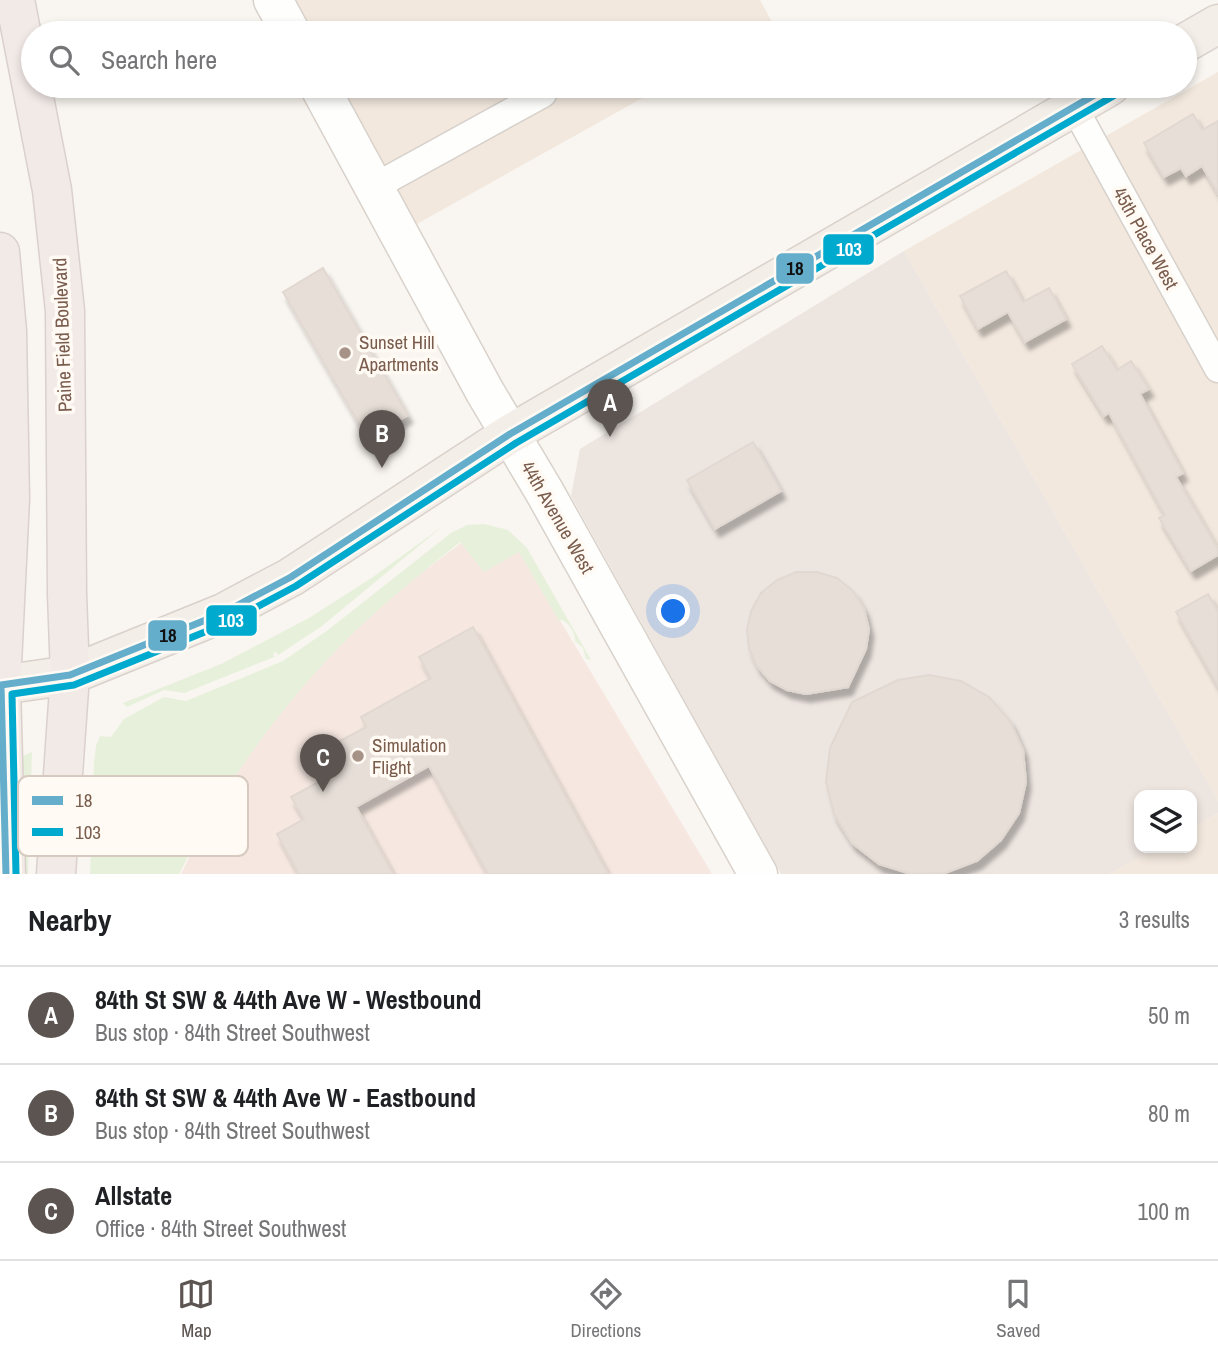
<!DOCTYPE html>
<html lang="en">
<head>
<meta charset="utf-8">
<style>
	:root { --surface:#fff; --page:#f6f6f6; --text:#202124; --muted:#757577; --line:#e0e0e0; --accent:#5c5450 }
	body { margin:0; font-family:"Archivo Narrow",sans-serif; background:var(--page); color:var(--text) }
	.controls { position:absolute; right:21px; bottom:21px; display:grid; overflow:hidden; border-radius:14px; box-shadow:0 4px 10px #0003 }
	.controls button { width:63px; height:63px; display:grid; place-items:center; padding:0; border:0; border-bottom:2px solid var(--line); background:var(--surface); color:var(--text); font:35px sans-serif }
	.you { position:absolute; left:674px; top:612px; width:24px; height:24px; margin:-18px; border:5px solid #fff; border-radius:50%; background:#1a73e8; box-shadow:0 0 0 10px #1a73e833 }
	.badge { display:grid; place-items:center; width:46px; height:46px; border-radius:50%; background:var(--accent); color:#fff; font-size:23px; font-weight:700 }
	.pin { position:absolute; translate:-50% -58px; filter:drop-shadow(0 2px 4px #0008) }
	.pin::after { content:''; position:absolute; top:37px; width:24px; height:21px; background:inherit; clip-path:polygon(0 0,100% 0,50% 100%) }
	.list { margin:0; padding:0; list-style:none }
	h2 { display:flex; justify-content:space-between; align-items:center; height:91px; margin:0; padding:0 28px; font-size:30px }
	h2 small { font-size:23px; font-weight:400; color:var(--muted) }
	.list li { display:grid; grid-template-columns:46px 1fr auto; gap:21px; align-items:center; box-sizing:border-box; height:98px; padding:0 28px; border-top:2px solid var(--line) }
	.list b { display:block; font-size:26px; white-space:nowrap }
	.list p { margin:0; font-size:23px; white-space:nowrap; color:var(--muted) }
	.list em { font-size:23px; font-style:normal; color:var(--muted) }
	.icon { flex:none; width:38px; height:38px; fill:none; stroke:currentColor; stroke-width:2; stroke-linecap:round; stroke-linejoin:round }
	.map { position:relative; flex:none; width:1218px; height:874px; overflow:hidden }
	.search { position:absolute; background:var(--surface); box-shadow:0 4px 10px #0003; left:21px; right:21px; top:21px; height:77px; display:flex; align-items:center; gap:18px; box-sizing:border-box; padding:0 24px; border-radius:38px; color:var(--muted); font-size:26px }
	.sheet { height:385px; background:var(--surface) }
	nav { display:flex; justify-content:space-around; align-items:center; box-sizing:border-box; height:98px; border-top:2px solid var(--line); background:var(--surface); font-size:19px; color:var(--muted) }
	nav a { display:grid; justify-items:center; gap:4px }
	nav .on { color:var(--accent) }
	.map>svg:first-child { display:block }
	.residential { fill:#f2e8de }
	.commercial { fill:#f6e8e1 }
	.industrial { fill:#ede5e0 }
	.green { fill:#e7f0db }
	.building { fill:#e6ded7; stroke:#e2d8d2; stroke-width:2; filter:url(#shadow) }
	.lines { fill:none; stroke-linecap:round; stroke-linejoin:round }
	.street-casing { stroke:#d7d1cb; stroke-width:29 }
	.secondary-casing { stroke:#d9d2cb; stroke-width:41 }
	.primary-casing { stroke:#dad1cc; stroke-width:41 }
	.highway-casing { stroke:#dad1cc; stroke-width:41 }
	.street { stroke:#fefefd; stroke-width:26 }
	.secondary { stroke:#fefefd; stroke-width:38 }
	.primary { stroke:#f3eee8; stroke-width:38 }
	.highway { stroke:#f2eae7; stroke-width:38 }
	.bus-1-casing { stroke:#fffaf3; stroke-width:12 }
	.bus-2-casing { stroke:#fffaf3; stroke-width:12 }
	.bus-1 { stroke:#64aecc; stroke-width:7 }
	.bus-2 { stroke:#00a9ce; stroke-width:7 }
	.poi-dot { fill:#a69286; stroke:#fffaf3; stroke-width:2.5 }
	.labels { text-anchor:middle; dominant-baseline:central; stroke-width:7; stroke-linejoin:round; paint-order:stroke }
	.street-label { font-size:19px; fill:#7a5c4d; stroke:#fffaf3 }
	.poi-label { font-size:19px; fill:#7a5c4d; stroke:#fffaf3; text-anchor:start }
	.key { fill:#fffaf3; stroke:#d7cbc1; stroke-width:2 }
	.key-label { font-size:19px; fill:#7a5c4d }
	.line-badge { stroke:#fffaf3; stroke-width:2.5 }
	.badge-label { font-size:19px; text-anchor:middle; font-weight:bold; fill:#fff }
	.pale-badge-label { font-size:19px; text-anchor:middle; font-weight:bold; fill:#111 }
</style>
</head>
<body>
<div class="map">
<svg width="1218" height="874" viewBox="0 0 1218 874">
	<defs>
		<filter id="shadow"><feDropShadow dx="4.5" dy="8" stdDeviation="2" flood-color="#0004"/></filter>
	</defs>
	<rect width="100%" height="100%" fill="#f9f5f0"/>
	<path class="residential" d="M 291,0 L 760,0 L 773,24 L 757,33 L 309,33 Z
		M 1218,72 L 1218,801 L 904,251 Z
		M 338,86 L 664,86 L 415,225 Z
		M 1218,813 L 1218,874 L 1109,874 L 1156,848 L 1192,848 L 1192,828 Z"/>
	<path class="commercial" d="M 461,543 L 519,552 L 712,874 L 181,874 L 201,833 L 272,714 L 365,616 Z"/>
	<path class="industrial" d="M 904,251 L 1218,801 L 1218,813 L 1192,828 L 1192,795 L 1139,795 L 1139,848 L 1156,848 L 1109,874 L 781,874 L 571,496 L 580,449 Z"/>
	<path class="green" d="M 484,524 L 508,530 L 527,548 L 591,660 L 586,659 L 583,648 L 575,641 C 575,632 570,624 562,620 L 559,621 L 519,552 L 484,572 L 460,542 C 424,571 388,600 354,632 C 282,703 224,784 179,874 L 90,874 L 94,763 L 96,746 L 100,736 L 111,737 L 124,719 L 164,697 L 186,701 L 283,661 L 328,630 L 451,533 L 467,525 Z
		M 443,526 L 322,626 L 278,655 L 276,652 L 273,653 L 274,657 L 184,693 L 164,690 L 127,707 L 123,703 L 221,664 L 309,618 L 373,577 Z
		M 32,752 L 28,874 L 21,874 L 20,757 Z"/>
	<path class="building" d="M 1193,114 L 1202,130 L 1218,121 L 1218,193 L 1202,166 L 1186,176 L 1181,168 L 1164,177 L 1144,143 Z
		M 323,268 L 408,415 L 367,438 L 283,292 Z
		M 1006,271 L 1023,302 L 1049,288 L 1066,319 L 1025,342 L 1008,312 L 978,329 L 960,296 Z
		M 1102,346 L 1117,370 L 1131,361 L 1149,389 L 1140,394 L 1183,473 L 1176,477 L 1218,549 L 1218,555 L 1191,571 L 1159,518 L 1165,515 L 1109,413 L 1104,416 L 1072,364 Z
		M 753,442 L 781,491 L 715,529 L 687,480 Z
		M 796,572 L 817,572 L 837,578 L 853,591 L 864,609 L 869,629 L 866,649 L 848,687 L 806,694 L 787,690 L 770,681 L 757,666 L 749,649 L 747,630 L 751,611 L 761,593 L 777,580 Z
		M 1208,594 L 1218,612 L 1218,686 L 1176,612 Z
		M 473,627 L 608,874 L 488,874 L 429,766 L 356,807 L 393,874 L 299,874 L 277,834 L 304,819 L 291,797 L 339,771 L 327,748 L 366,727 L 361,717 L 431,678 L 419,657 Z
		M 929,675 L 961,681 L 989,697 L 1010,721 L 1023,750 L 1026,782 L 1019,813 L 1001,840 L 977,861 L 945,873 L 911,874 L 879,864 L 852,843 L 834,814 L 826,782 L 830,748 L 852,702 L 898,680 Z"/>
	<g class="lines">
		<defs>
			<path id="street" d="M 1074,107 L 1218,369
				M 374,187 L 543,94"/>
			<path id="secondary" d="M 273,0 L 291,33
				M 319,86 L 485,392 L 544,491 L 758,874"/>
			<path id="primary" d="M 1185,43 L 1218,24
				M 1,685 L 70,675 L 223,613 L 291,577 L 510,434 L 1110,86"/>
			<path id="highway" d="M 15,0 L 52,190 L 65,311 L 67,594 L 70,675 L 56,874
				M 0,252 L 7,331 L 10,499 L 1,685 L 6,874"/>
		</defs>
		<use href="#street" class="street-casing"/>
		<use href="#secondary" class="secondary-casing"/>
		<use href="#primary" class="primary-casing"/>
		<use href="#highway" class="highway-casing"/>
		<use href="#street" class="street"/>
		<use href="#secondary" class="secondary"/>
		<use href="#primary" class="primary"/>
		<use href="#highway" class="highway"/>
		<defs>
			<path id="bus-1" d="M 6,874 L 1,685 L 70,675 L 223,613 L 291,577 L 510,434 L 1110,86"/>
			<path id="bus-2" d="M 16,874 L 12,694 L 74,685 L 227,623 L 296,586 L 516,443 L 1115,95"/>
		</defs>
		<use href="#bus-1" class="bus-1-casing"/>
		<use href="#bus-2" class="bus-2-casing"/>
		<use href="#bus-1" class="bus-1"/>
		<use href="#bus-2" class="bus-2"/>
	</g>
	<g class="poi-dot">
		<circle cx="345" cy="353" r="7"/>
		<circle cx="358" cy="756" r="7"/>
	</g>
	<g class="labels">
		<g class="street-label">
			<text transform="translate(1146 238) rotate(61)">45th Place West</text>
			<text transform="translate(62 335) rotate(-92)">Paine Field Boulevard</text>
			<text transform="translate(558 517) rotate(60)">44th Avenue West</text>
		</g>
		<g class="poi-label">
			<text x="359" y="342">Sunset Hill<tspan x="359" dy="22">Apartments</tspan></text>
			<text x="372" y="745">Simulation<tspan x="372" dy="22">Flight</tspan></text>
		</g>
	</g>
	<rect x="18" y="776" width="230" height="80" rx="10" class="key"/>
	<rect x="32" y="796" width="31" height="9" fill="#64aecc"/>
	<rect x="32" y="828" width="31" height="8" fill="#00a9ce"/>
	<g class="key-label">
		<text x="75" y="807">18</text>
		<text x="75" y="839">103</text>
	</g>
	<g class="line-badge">
		<rect x="822" y="233" width="53" height="33" rx="7" fill="#00a9ce"/>
		<rect x="775" y="252" width="40" height="33" rx="7" fill="#64aecc"/>
		<rect x="205" y="604" width="53" height="33" rx="7" fill="#00a9ce"/>
		<rect x="147" y="619" width="41" height="33" rx="7" fill="#64aecc"/>
	</g>
	<g class="badge-label">
		<text x="849" y="256">103</text>
		<text x="231" y="627">103</text>
	</g>
	<g class="pale-badge-label">
		<text x="795" y="275">18</text>
		<text x="168" y="642">18</text>
	</g>
</svg>
<div class="controls">
<button><svg class="icon" aria-label="layers" viewBox="0 0 24 24"><path d="M12 4l9 5-9 5-9-5zM3 14l9 5 9-5"/></svg></button>
</div>
<div class="you"></div>
<div class="pin badge" style="left:610px;top:437px">A</div>
<div class="pin badge" style="left:382px;top:468px">B</div>
<div class="pin badge" style="left:323px;top:792px">C</div>
<div class="search"><svg class="icon" aria-label="search" viewBox="0 0 24 24"><circle cx="10" cy="10" r="6"/><path d="M15 15l6 6"/></svg>Search here</div>
</div>
<section class="sheet">
<h2>Nearby<small>3 results</small></h2>
<ul class="list">
<li><span class="badge">A</span><div><b>84th St SW &amp; 44th Ave W - Westbound</b><p>Bus stop · 84th Street Southwest</p></div><em>50 m</em></li>
<li><span class="badge">B</span><div><b>84th St SW &amp; 44th Ave W - Eastbound</b><p>Bus stop · 84th Street Southwest</p></div><em>80 m</em></li>
<li><span class="badge">C</span><div><b>Allstate</b><p>Office · 84th Street Southwest</p></div><em>100 m</em></li>
</ul>
</section>
<nav>
<a class="on"><svg class="icon" aria-label="map" viewBox="0 0 24 24"><path d="M3 6l6-2 6 2 6-2v14l-6 2-6-2-6 2zM9 4v14M15 6v14"/></svg>Map</a>
<a><svg class="icon" aria-label="directions" viewBox="0 0 24 24"><path d="M12 3l9 9-9 9-9-9zM9 14v-3h6M13 9l2 2-2 2"/></svg>Directions</a>
<a><svg class="icon" aria-label="saved" viewBox="0 0 24 24"><path d="M7 4h10v16l-5-4-5 4z"/></svg>Saved</a>
</nav>
</body>
</html>
